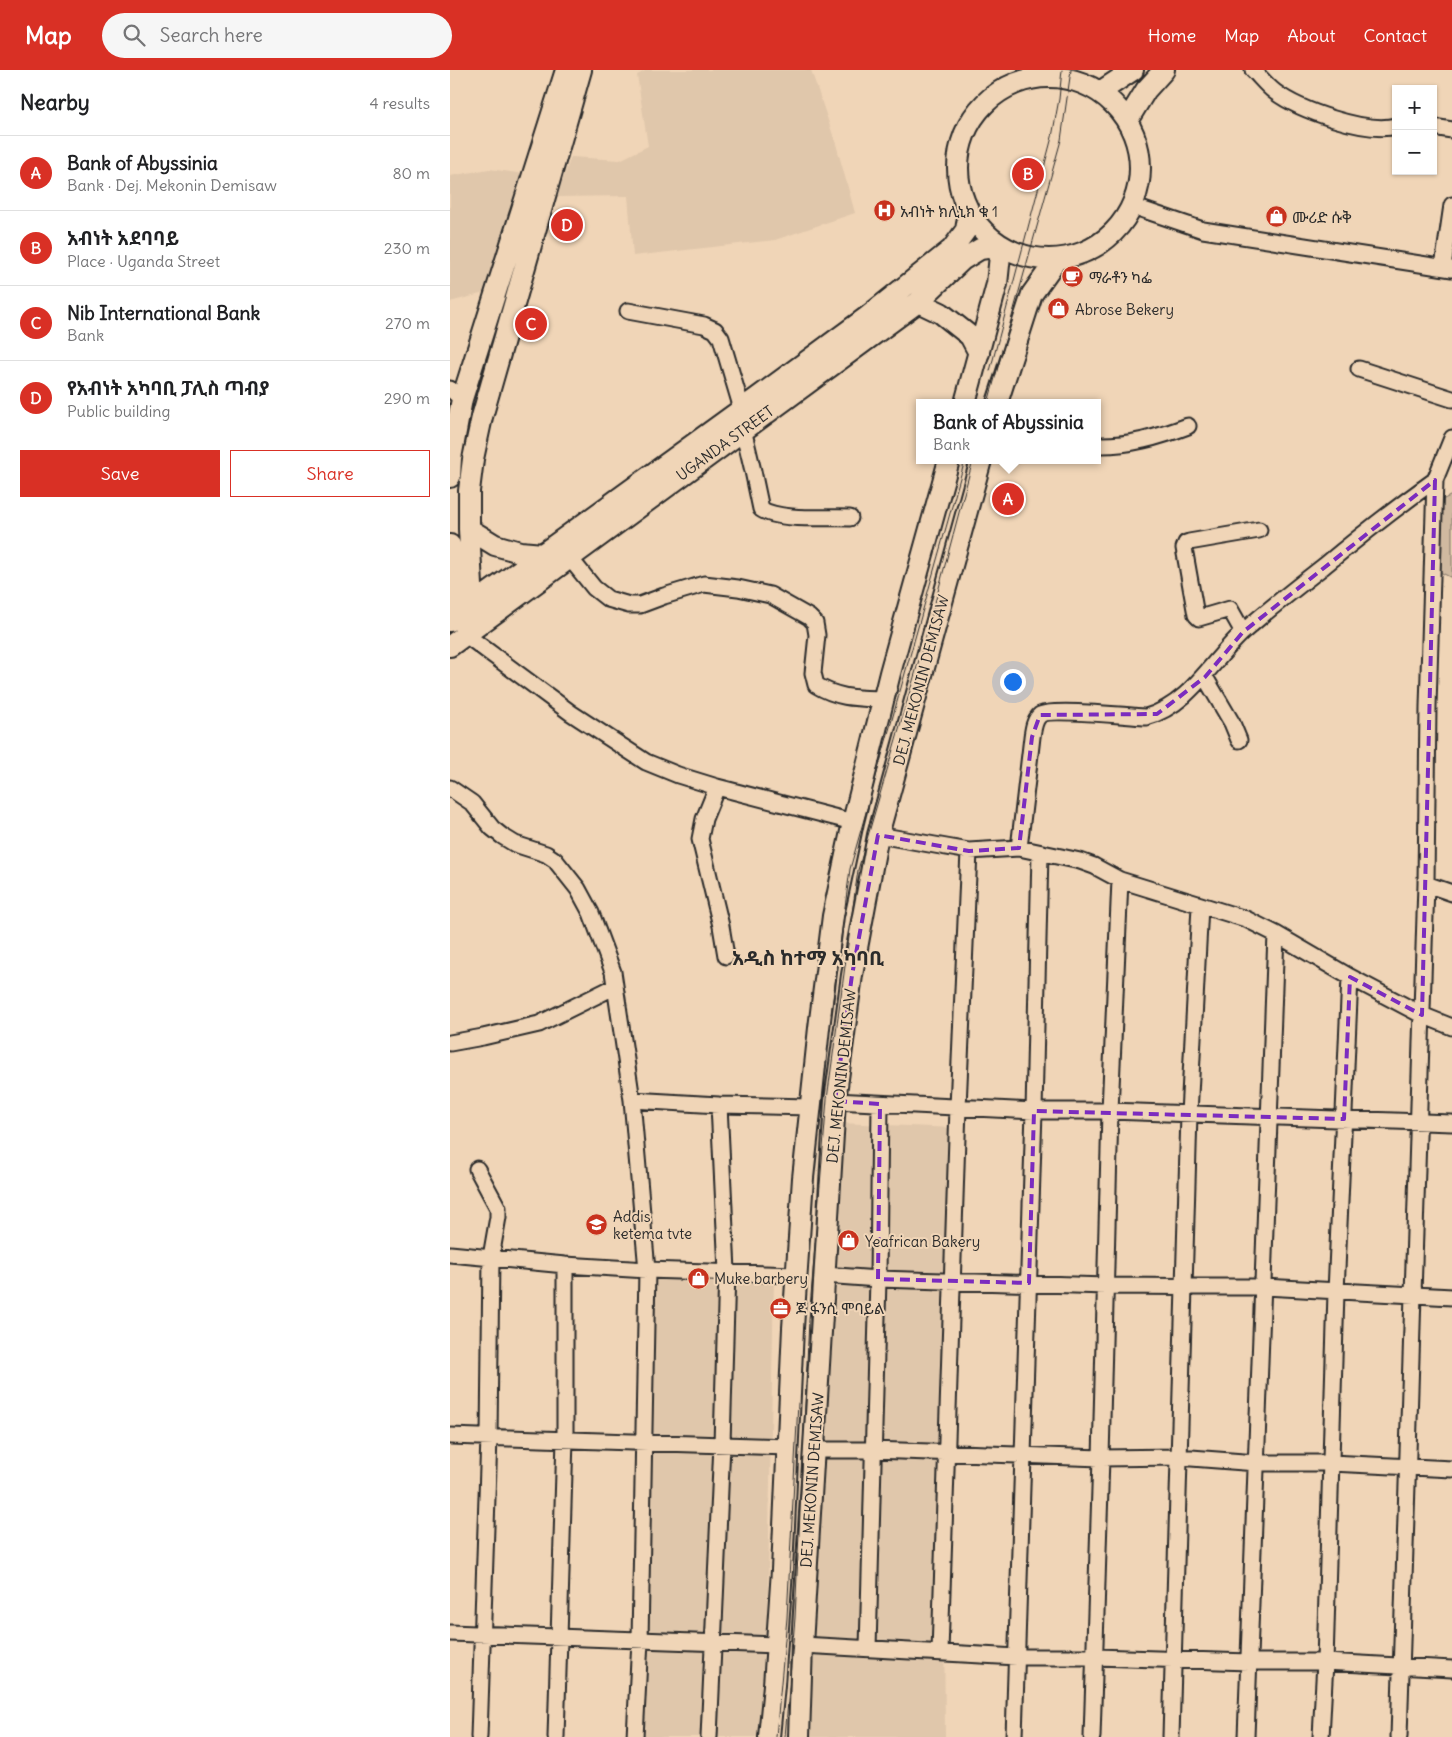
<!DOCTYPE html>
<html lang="en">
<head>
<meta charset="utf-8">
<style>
	:root { --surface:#fff; --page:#f6f6f6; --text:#202124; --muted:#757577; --line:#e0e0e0; --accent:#d93025 }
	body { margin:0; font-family:Delius,"Noto Sans Ethiopic",sans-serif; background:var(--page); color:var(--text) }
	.controls { position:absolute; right:15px; top:15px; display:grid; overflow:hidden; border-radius:0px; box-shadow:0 1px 4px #0004 }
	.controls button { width:45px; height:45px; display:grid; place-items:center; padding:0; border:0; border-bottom:1px solid var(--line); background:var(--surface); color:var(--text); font:25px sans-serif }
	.you { position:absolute; left:562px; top:611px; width:18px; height:18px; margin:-12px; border:4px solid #fff; border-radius:50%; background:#1a73e8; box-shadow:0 0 0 8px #1a73e833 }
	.badge { display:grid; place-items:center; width:32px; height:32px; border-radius:50%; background:var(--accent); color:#fff; font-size:16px; font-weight:700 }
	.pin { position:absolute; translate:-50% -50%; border:2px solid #fff; box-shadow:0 1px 5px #0006 }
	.popup { position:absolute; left:466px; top:329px; width:185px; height:65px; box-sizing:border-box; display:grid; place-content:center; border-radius:0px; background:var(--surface); filter:drop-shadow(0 1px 4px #0005); font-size:16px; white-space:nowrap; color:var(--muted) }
	.popup b { font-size:19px; color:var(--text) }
	.popup::after { content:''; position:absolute; left:50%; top:100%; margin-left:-10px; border:10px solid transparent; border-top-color:var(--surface) }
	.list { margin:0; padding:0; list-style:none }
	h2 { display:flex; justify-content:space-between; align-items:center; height:65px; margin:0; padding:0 20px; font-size:21px }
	h2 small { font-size:16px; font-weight:400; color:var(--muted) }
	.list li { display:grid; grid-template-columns:32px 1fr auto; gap:15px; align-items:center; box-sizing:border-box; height:75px; padding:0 20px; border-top:1px solid var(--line) }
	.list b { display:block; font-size:19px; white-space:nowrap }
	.list p { margin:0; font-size:16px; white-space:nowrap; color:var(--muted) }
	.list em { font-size:16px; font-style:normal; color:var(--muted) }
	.actions { display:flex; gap:10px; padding:15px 20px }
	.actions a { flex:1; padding:11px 0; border:1px solid var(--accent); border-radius:0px; text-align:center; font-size:18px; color:var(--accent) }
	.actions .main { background:var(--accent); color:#fff }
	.icon { flex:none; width:28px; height:28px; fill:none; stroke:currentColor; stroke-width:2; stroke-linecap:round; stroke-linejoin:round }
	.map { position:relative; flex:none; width:1002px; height:1667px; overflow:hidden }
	header { display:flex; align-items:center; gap:30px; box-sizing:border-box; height:70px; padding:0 25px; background:var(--accent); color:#fff }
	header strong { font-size:24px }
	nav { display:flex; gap:28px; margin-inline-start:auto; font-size:18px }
	.search { width:350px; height:45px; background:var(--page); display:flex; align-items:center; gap:12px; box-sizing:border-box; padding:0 18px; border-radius:28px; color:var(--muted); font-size:19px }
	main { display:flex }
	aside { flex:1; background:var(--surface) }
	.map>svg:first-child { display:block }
	.built { fill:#e0c7ab }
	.green { fill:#d0b9a0; stroke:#7e7266 }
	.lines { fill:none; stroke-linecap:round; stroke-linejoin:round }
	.minor-casing { stroke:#2b2b2b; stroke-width:19 }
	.major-casing { stroke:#2b2b2b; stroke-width:24 }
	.minor { stroke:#f0d5b7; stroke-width:15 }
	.major { stroke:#f0d5b7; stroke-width:20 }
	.tram { stroke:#2b2b2b; stroke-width:1 }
	.marked { fill:none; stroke:#7b2cbf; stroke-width:4; stroke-dasharray:10 6; stroke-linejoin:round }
	.labels { text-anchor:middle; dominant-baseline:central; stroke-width:4; stroke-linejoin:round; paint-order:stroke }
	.poi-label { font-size:15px; fill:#2b2b2b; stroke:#f0d5b7; text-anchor:start }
	.street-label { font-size:15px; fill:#2b2b2b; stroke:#f0d5b7 }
	.district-label { font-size:20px; font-weight:bold; fill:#2b2b2b; stroke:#f0d5b7 }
</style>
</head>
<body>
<header>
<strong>Map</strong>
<div class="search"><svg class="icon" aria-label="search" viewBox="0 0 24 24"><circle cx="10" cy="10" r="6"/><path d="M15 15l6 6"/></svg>Search here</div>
<nav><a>Home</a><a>Map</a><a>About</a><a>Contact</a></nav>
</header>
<main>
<aside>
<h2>Nearby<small>4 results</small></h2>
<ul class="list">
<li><span class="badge">A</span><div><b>Bank of Abyssinia</b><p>Bank · Dej. Mekonin Demisaw</p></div><em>80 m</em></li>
<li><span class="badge">B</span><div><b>አብነት አደባባይ</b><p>Place · Uganda Street</p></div><em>230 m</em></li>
<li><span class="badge">C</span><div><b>Nib International Bank</b><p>Bank</p></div><em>270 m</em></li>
<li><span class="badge">D</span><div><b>የአብነት አካባቢ ፓሊስ ጣብያ</b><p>Public building</p></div><em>290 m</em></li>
</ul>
<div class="actions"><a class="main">Save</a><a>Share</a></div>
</aside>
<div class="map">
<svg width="1002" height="1667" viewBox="0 0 1002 1667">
	<rect width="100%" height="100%" fill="#f0d5b7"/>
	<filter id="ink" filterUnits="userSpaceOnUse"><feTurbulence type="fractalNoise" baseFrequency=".02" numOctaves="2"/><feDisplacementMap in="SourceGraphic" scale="10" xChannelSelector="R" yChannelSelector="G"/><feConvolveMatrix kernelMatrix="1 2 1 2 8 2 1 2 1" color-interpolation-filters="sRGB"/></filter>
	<g filter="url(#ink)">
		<path class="built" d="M 197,0 L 361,0 L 386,74 L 405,143 L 325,170 L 183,186 L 178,126 L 106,127 L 121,87 L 170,90 L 198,76 L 187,5 Z
			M 39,99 L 74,104 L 38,222 L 0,232 L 0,106 Z
			M 390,1053 L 505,1058 L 494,1543 L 495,1667 L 361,1667 L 367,1447 L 386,1230 Z
			M 204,1197 L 324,1208 L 315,1667 L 190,1667 Z"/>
		<path class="green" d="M 1002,425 L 1002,508 L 988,501 L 992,430 Z"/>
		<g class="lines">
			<defs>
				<path id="minor" d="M 803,0 C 810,7 817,16 825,22 C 849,40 916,64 946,56
					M 983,57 L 1002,60
					M 682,136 L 753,160 L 1002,199
					M 993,197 L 1002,135
					M 178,241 L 254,255 L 265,260 L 271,268 L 292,339
					M 909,299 L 1002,329
					M 0,319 L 12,329
					M 293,359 L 303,401 L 311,439 C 328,451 378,447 400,448
					M 647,375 C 679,376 709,367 738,356
					M 119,487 L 144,518 L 158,529 L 179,535 L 190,535 L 214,526 L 254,514 L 288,518 L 320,525 L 359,547 L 365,553 L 367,565 L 363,603 L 366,615 C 389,629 408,628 434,629
					M 793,562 L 780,539 L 749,548 L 746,545 L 734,478 L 736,473 L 739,472 L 809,460
					M 16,565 L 121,643 L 196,692 L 228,705 L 267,717 L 403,752
					M 755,607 L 782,653 L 789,670
					M 267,717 L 254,749 L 250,769 L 271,856 L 276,886
					M 0,718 L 22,733 L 42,758 L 52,766 L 65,774 L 96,784 L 105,790 L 128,819 L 141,843 L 163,902 L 182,1030 L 197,1200 L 190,1570 L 185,1667
					M 428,765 L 519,781 L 569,778 L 630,791 L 644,796 L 670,810 L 796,849 L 826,864 L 900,907 L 972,945 L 1002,957
					M 569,778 L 582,667 C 583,660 584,650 590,645 C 599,638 679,646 696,647 C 740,635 762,590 794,561 C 820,538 847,517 874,496 C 910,466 947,437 985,410
					M 976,814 L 1002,823
					M 0,973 L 33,967 L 89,954 L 164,917
					M 182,1030 L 269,1035 L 360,1037
					M 385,1031 L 584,1041 L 660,1041 L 1002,1053
					M 27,1099 L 48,1138 L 48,1147 L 41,1187 L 39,1367 L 29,1667
					M 0,1184 L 115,1195 L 197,1200 L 347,1205
					M 374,1205 L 428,1209 L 656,1216 L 813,1217 L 1002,1227
					M 0,1366 L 339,1377
					M 365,1380 L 422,1380 L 651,1388 L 728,1387 L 807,1393 L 881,1393 L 1002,1399
					M 0,1563 L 327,1575
					M 352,1575 L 567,1587 L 646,1587 L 799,1592 L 875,1592 L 1002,1599
					M 418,1578 L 428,1209 L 430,1034
					M 490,1582 L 508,1037 L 519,781
					M 106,1667 L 115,1369 L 115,1195
					M 259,1667 L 272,1374 L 277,1201 L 269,1035
					M 564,1667 L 584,1041 L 590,783
					M 642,1667 L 651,1388 L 660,1041 L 670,810
					M 721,1667 L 739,1044 L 750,836
					M 796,1667 L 826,864
					M 871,1667 L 875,1592 L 886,1222 L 900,907
					M 949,1667 L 976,814 L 978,636 L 985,410 L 1002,368"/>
				<path id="major" d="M508 98a91 91 0 1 1 182 0a91 91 0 1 1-182 0Z
					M 650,22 L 683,0
					M 677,51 L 696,20 L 714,0
					M 468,232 L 491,243 L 520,266 L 529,283
					M 515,333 L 547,214 L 551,176
					M 547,333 L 582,224 L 607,189
					M 0,407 L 1,388 L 12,329 L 116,0
					M 19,459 L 45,475 L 70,482 L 93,484
					M 0,475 L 10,544 L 13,554
					M 27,544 L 23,534 L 19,459 L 19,421 L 23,389 L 32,347 L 131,0
					M 0,551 L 292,339 L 417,247 L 502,179 L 516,160 L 519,142
					M 0,576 L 468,232 L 512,190 L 530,179 L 551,176
					M 319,1667 L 324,1615 L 332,1500 L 343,1258 L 353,1108 L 369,958 L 383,846 L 403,752 L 440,603 L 499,390
					M 349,1667 L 352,1575 L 385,1031 L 402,905 L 428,765 L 531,390"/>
			</defs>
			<use href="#minor" class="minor-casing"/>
			<use href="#major" class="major-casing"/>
			<use href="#minor" class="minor"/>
			<use href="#major" class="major"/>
			<path class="tram" d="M 540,301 L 602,67 L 609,29 L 612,0
				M 538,333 L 611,70 L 621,0
				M 381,944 L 400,799 L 515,390
				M 326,1667 L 337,1548 L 348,1333
				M 335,1667 L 345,1548 L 359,1250 L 377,1029 L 408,800 L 478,559 L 523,390"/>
		</g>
	</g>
	<path class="marked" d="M 985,410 L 972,945 L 900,907 L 894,1049 L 584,1041 L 579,1213 L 428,1209 L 430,1034 L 385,1031 L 402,905 L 428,765 L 519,781 L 569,778 L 582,667 L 590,645 L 707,644 L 755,607 L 793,562 Z"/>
	<defs>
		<symbol id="hospital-disc" viewBox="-11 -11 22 22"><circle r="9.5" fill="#c8321e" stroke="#f0d5b7"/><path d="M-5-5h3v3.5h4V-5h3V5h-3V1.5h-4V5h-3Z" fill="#fff"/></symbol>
		<symbol id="shop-disc" viewBox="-11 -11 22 22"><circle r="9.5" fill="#c8321e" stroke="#f0d5b7"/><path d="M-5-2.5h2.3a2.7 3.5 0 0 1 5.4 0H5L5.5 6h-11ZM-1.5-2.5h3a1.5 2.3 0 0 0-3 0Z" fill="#fff"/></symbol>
		<symbol id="cafe-disc" viewBox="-11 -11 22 22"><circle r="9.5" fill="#c8321e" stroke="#f0d5b7"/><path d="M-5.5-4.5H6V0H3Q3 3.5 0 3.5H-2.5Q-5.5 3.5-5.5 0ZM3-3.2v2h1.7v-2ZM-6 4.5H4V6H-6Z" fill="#fff"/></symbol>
		<symbol id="university-disc" viewBox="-11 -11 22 22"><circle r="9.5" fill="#c8321e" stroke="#f0d5b7"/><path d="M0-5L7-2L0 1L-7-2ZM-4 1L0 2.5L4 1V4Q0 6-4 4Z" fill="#fff"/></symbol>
		<symbol id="office-disc" viewBox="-11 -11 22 22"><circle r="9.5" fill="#c8321e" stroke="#f0d5b7"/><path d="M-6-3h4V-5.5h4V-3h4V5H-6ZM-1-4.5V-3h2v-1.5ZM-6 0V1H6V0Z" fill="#fff"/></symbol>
	</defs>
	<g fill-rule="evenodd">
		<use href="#hospital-disc" x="422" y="128" width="25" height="25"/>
		<use href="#shop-disc" x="814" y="134" width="25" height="25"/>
		<use href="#cafe-disc" x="610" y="194" width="25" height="25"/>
		<use href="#shop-disc" x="596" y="226" width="25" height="25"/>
		<use href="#university-disc" x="134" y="1142" width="25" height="25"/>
		<use href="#shop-disc" x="386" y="1158" width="25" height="25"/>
		<use href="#shop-disc" x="236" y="1196" width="25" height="25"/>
		<use href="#office-disc" x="318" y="1226" width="25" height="25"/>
	</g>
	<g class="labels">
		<g class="poi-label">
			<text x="450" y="141">አብነት ክሊኒክ ቁ 1</text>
			<text x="842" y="147">ሙሪድ ሱቅ</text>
			<text x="639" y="207">ማራቶን ካፌ</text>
			<text x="625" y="239">Abrose Bekery</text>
			<text x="163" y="1146">Addis<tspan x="163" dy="17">ketema tvte</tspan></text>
			<text x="415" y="1171">Yeafrican Bakery</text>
			<text x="264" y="1208">Muke barbery</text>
			<text x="346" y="1238">ጆ ፋንሲ ሞባይል</text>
		</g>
		<g class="street-label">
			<text transform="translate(275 373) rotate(-36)">UGANDA STREET</text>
			<text transform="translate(471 610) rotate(-75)">DEJ. MEKONIN DEMISAW</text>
			<text transform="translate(391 1006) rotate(-84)">DEJ. MEKONIN DEMISAW</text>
			<text transform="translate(362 1410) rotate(-86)">DEJ. MEKONIN DEMISAW</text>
		</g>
		<g class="district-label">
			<text x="358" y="887">አዲስ ከተማ አካባቢ</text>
		</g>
	</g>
</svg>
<div class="controls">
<button>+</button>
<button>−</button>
</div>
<div class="you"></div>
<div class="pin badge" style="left:558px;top:429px">A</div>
<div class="popup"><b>Bank of Abyssinia</b>Bank</div>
<div class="pin badge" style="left:578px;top:104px">B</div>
<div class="pin badge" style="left:81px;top:254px">C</div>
<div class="pin badge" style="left:117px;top:155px">D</div>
</div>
</main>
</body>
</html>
